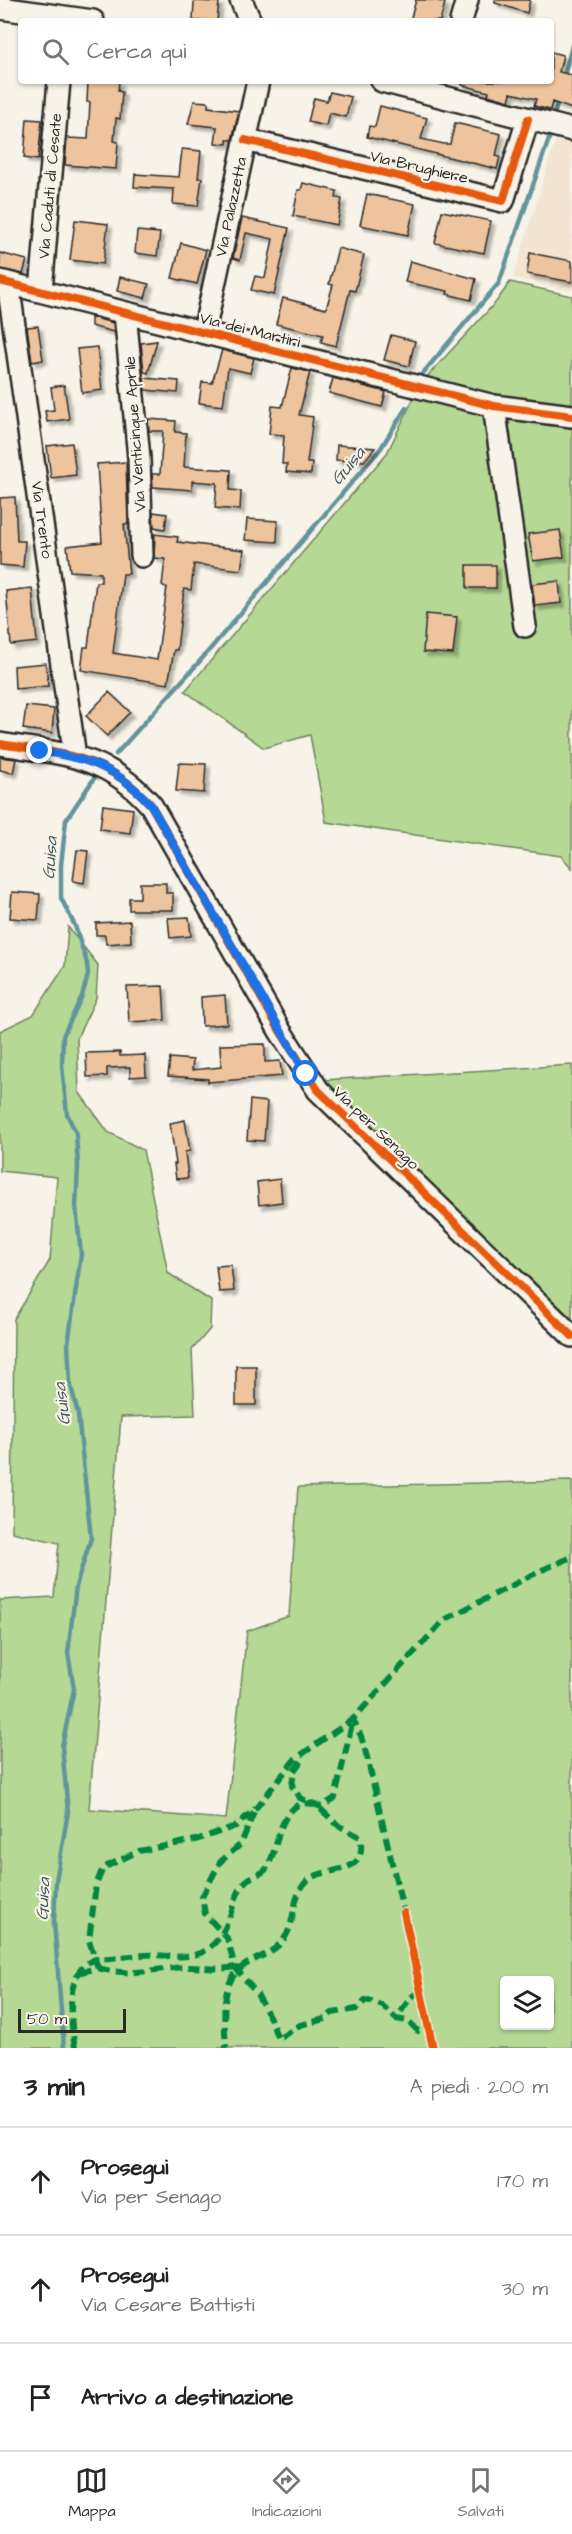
<!DOCTYPE html>
<html lang="it">
<head>
<meta charset="utf-8">
<style>
	:root { --surface:#fff; --page:#f6f6f6; --text:#222; --muted:#767676; --line:#e0e0e0; --accent:#2b2b2b }
	body { margin:0; font-family:"Architects Daughter",sans-serif; background:var(--page); color:var(--text) }
	.controls { position:absolute; right:18px; bottom:18px; display:grid; overflow:hidden; border-radius:6px; box-shadow:0 2px 4px #0004 }
	.controls button { width:54px; height:54px; display:grid; place-items:center; padding:0; border:0; border-bottom:2px solid var(--line); background:var(--surface); color:var(--text); font:30px sans-serif }
	.scale { position:absolute; left:18px; bottom:15px; width:108px; box-sizing:border-box; padding-left:6px; border:3px solid #2b2b2b; border-top:0; font-size:16px; line-height:21px; white-space:nowrap; color:#2b2b2b; -webkit-text-stroke:4px #f7f3e8; paint-order:stroke }
	.stop { position:absolute; width:18px; height:18px; margin:-14px; border:4px solid #1a73e8; border-radius:50%; background:#fff }
	.stop.end { background:#1a73e8; border-color:#fff; box-shadow:0 2px 6px #0008 }
	.list { margin:0; padding:0; list-style:none }
	h2 { display:flex; justify-content:space-between; align-items:center; height:78px; margin:0; padding:0 24px; font-size:26px }
	h2 small { font-size:20px; font-weight:400; color:var(--muted) }
	.list li { display:grid; grid-template-columns:39px 1fr auto; gap:18px; align-items:center; box-sizing:border-box; height:108px; padding:0 24px; border-top:2px solid var(--line) }
	.list b { display:block; font-size:22px; white-space:nowrap }
	.list p { margin:0; font-size:20px; white-space:nowrap; color:var(--muted) }
	.list em { font-size:20px; font-style:normal; color:var(--muted) }
	.icon { flex:none; width:33px; height:33px; fill:none; stroke:currentColor; stroke-width:2; stroke-linecap:round; stroke-linejoin:round }
	.map { position:relative; flex:none; width:572px; height:2048px; overflow:hidden }
	.search { position:absolute; background:var(--surface); box-shadow:0 2px 4px #0004; left:18px; right:18px; top:18px; height:66px; display:flex; align-items:center; gap:15px; box-sizing:border-box; padding:0 21px; border-radius:6px; color:var(--muted); font-size:22px }
	.sheet { height:402px; background:var(--surface) }
	nav { display:flex; justify-content:space-around; align-items:center; box-sizing:border-box; height:84px; border-top:2px solid var(--line); background:var(--surface); font-size:16px; color:var(--muted) }
	nav a { display:grid; justify-items:center; gap:3px }
	nav .on { color:var(--accent) }
	.map>svg:first-child { display:block }
	.built { fill:#f4e5d2 }
	.green { fill:#b5d994; stroke:#708260; stroke-width:1.5; fill-rule:evenodd }
	.lines { fill:none; stroke-linecap:round; stroke-linejoin:round }
	.stream { stroke:#64949c; stroke-width:4.5 }
	.building { fill:#eec49e; stroke:#2b2b2b; stroke-width:1.5; filter:url(#shadow) }
	.minor-casing { stroke:#2b2b2b; stroke-width:26 }
	.minor { stroke:#f7f3e8; stroke-width:21 }
	.quiet { stroke:#00873e; stroke-width:6; stroke-dasharray:12 6; stroke-linecap:butt }
	.cycleway-casing { stroke:#f7f3e8; stroke-width:11 }
	.cycleway { stroke:#e8590c; stroke-width:8 }
	.route { stroke:#1a73e8; stroke-width:8 }
	.labels { text-anchor:middle; dominant-baseline:central; stroke-width:4.5; stroke-linejoin:round; paint-order:stroke }
	.street-label { font-size:16px; fill:#2b2b2b; stroke:#f7f3e8 }
	.water-label { font-size:18px; font-style:italic; fill:#43575a; stroke:#f7f3e8 }
</style>
</head>
<body>
<div class="map">
<svg width="572" height="2048" viewBox="0 0 572 2048">
	<defs>
		<filter id="shadow"><feDropShadow dx="4" dy="4" stdDeviation="1.5" flood-color="#0004"/></filter>
	</defs>
	<rect width="100%" height="100%" fill="#f7f3e8"/>
	<filter id="ink" filterUnits="userSpaceOnUse"><feTurbulence type="fractalNoise" baseFrequency=".0167" numOctaves="2"/><feDisplacementMap in="SourceGraphic" scale="12" xChannelSelector="R" yChannelSelector="G"/><feConvolveMatrix kernelMatrix="1 2 1 2 8 2 1 2 1" color-interpolation-filters="sRGB"/></filter>
	<g filter="url(#ink)">
		<path class="built" d="M 556,139 L 572,143 L 572,291 L 513,278 Z"/>
		<path class="green" d="M 510,282 L 572,296 L 572,868 L 561,856 L 326,822 L 310,735 L 264,748 L 185,691 L 387,453 L 421,383 L 496,302 Z
			M 68,927 L 98,965 L 96,998 L 77,1038 L 79,1092 L 108,1132 L 143,1150 L 168,1273 L 211,1301 L 210,1329 L 192,1350 L 195,1415 L 121,1417 L 89,1809 L 226,1819 L 247,1631 L 289,1616 L 298,1487 L 572,1481 L 572,2048 L 0,2048 L 0,1600 L 54,1597 L 59,1543 L 12,1532 L 14,1319 L 50,1260 L 57,1177 L 0,1171 L 0,1031 L 33,1015 L 65,966 ZM 550,1980 L 550,2026 L 504,2026 L 504,1980 Z
			M 572,1065 L 572,1322 L 323,1080 Z"/>
		<g class="lines">
			<path class="stream" d="M 564,77 L 572,45
				M 554,116 L 558,100
				M 418,379 L 499,283 L 550,136
				M 116,754 L 200,661 L 381,448 L 406,408
				M 64,2048 L 54,1922 L 56,1881 L 68,1812 L 62,1746 L 74,1689 L 68,1653 L 76,1586 L 91,1538 L 78,1414 L 70,1382 L 68,1344 L 81,1254 L 76,1207 L 78,1167 L 76,1133 L 67,1114 L 62,1065 L 63,1036 L 82,996 L 88,975 L 87,963 L 75,926 L 61,898 L 61,865 L 66,820 L 97,774"/>
		</g>
		<path class="building" d="M 416,0 L 435,0 L 445,3 L 440,21 L 410,21 Z
			M 495,0 L 530,0 L 527,13 L 495,3 Z
			M 194,1 L 219,2 L 217,21 L 193,21 Z
			M 551,52 L 563,55 L 559,72 L 572,75 L 572,109 L 552,102 L 550,110 L 534,106 L 536,99 L 511,93 L 509,101 L 488,95 L 489,92 L 462,85 L 462,81 L 551,81 Z
			M 88,81 L 119,81 L 118,91 L 122,92 L 120,119 L 116,118 L 114,141 L 118,142 L 116,169 L 65,165 L 67,138 L 88,139 L 90,102 L 87,102 Z
			M 330,92 L 351,97 L 346,117 L 329,113 L 326,126 L 308,122 L 314,98 L 327,101 Z
			M 194,101 L 208,102 L 208,107 L 239,111 L 232,140 L 227,140 L 227,144 L 215,143 L 217,127 L 188,124 Z
			M 380,106 L 427,118 L 421,139 L 444,144 L 450,144 L 455,123 L 501,134 L 496,156 L 500,157 L 497,169 L 367,137 L 369,126 L 375,127 Z
			M 27,119 L 42,120 L 38,160 L 24,158 Z
			M 182,149 L 201,151 L 198,178 L 202,178 L 198,206 L 173,204 L 174,189 L 134,187 L 135,174 L 179,177 Z
			M 303,183 L 337,191 L 336,198 L 342,199 L 337,225 L 293,216 L 298,190 L 301,190 Z
			M 367,194 L 415,204 L 408,235 L 360,225 Z
			M 442,211 L 491,221 L 484,253 L 435,243 Z
			M 242,218 L 289,228 L 274,295 L 251,290 L 255,276 L 265,278 L 273,239 L 246,233 L 240,260 L 233,258 Z
			M 75,220 L 108,224 L 103,264 L 70,260 Z
			M 137,231 L 160,233 L 157,256 L 135,253 Z
			M 181,243 L 206,250 L 197,284 L 172,278 Z
			M 338,248 L 364,255 L 355,291 L 350,290 L 336,346 L 321,342 L 323,335 L 276,324 L 283,298 L 326,309 L 333,285 L 329,284 Z
			M 0,253 L 27,260 L 23,274 L 0,269 Z
			M 530,253 L 572,261 L 572,282 L 527,274 Z
			M 410,261 L 476,279 L 471,300 L 447,294 L 448,291 L 405,282 Z
			M 120,277 L 149,284 L 145,298 L 117,291 Z
			M 91,317 L 113,323 L 114,332 L 91,326 Z
			M 38,326 L 43,360 L 32,362 L 27,327 Z
			M 391,335 L 415,341 L 409,366 L 384,360 Z
			M 157,341 L 148,373 L 144,372 L 141,343 Z
			M 97,347 L 102,390 L 82,393 L 77,349 Z
			M 222,350 L 254,358 L 250,373 L 228,368 L 223,406 L 199,403 L 202,382 L 212,383 Z
			M 292,368 L 310,372 L 299,415 L 313,417 L 307,463 L 312,463 L 311,474 L 286,472 L 287,464 L 282,464 L 284,435 L 269,434 L 272,406 L 282,407 Z
			M 144,378 L 179,381 L 178,393 L 145,390 Z
			M 333,378 L 386,392 L 382,407 L 329,393 Z
			M 64,385 L 69,419 L 47,422 L 45,411 L 54,410 L 51,387 Z
			M 148,419 L 176,421 L 175,432 L 186,433 L 184,467 L 231,470 L 230,490 L 241,491 L 240,510 L 215,508 L 217,483 L 192,481 L 192,490 L 153,487 L 152,474 L 160,474 L 163,431 L 149,431 Z
			M 72,443 L 76,475 L 51,478 L 47,446 Z
			M 337,445 L 375,448 L 364,461 L 336,460 Z
			M 126,462 L 128,524 L 124,524 L 129,574 L 123,574 L 113,653 L 157,660 L 167,587 L 162,586 L 165,559 L 154,558 L 155,534 L 178,537 L 177,542 L 244,550 L 241,570 L 194,564 L 191,590 L 184,589 L 177,650 L 174,650 L 168,684 L 81,670 L 84,647 L 88,647 L 96,582 L 101,582 L 101,573 L 70,571 L 67,546 L 102,542 L 97,464 Z
			M 15,497 L 17,541 L 25,541 L 23,567 L 0,565 L 0,498 Z
			M 153,512 L 167,514 L 165,529 L 154,527 Z
			M 247,519 L 278,521 L 277,542 L 245,540 Z
			M 560,530 L 564,557 L 533,561 L 528,534 Z
			M 467,565 L 496,565 L 496,588 L 467,588 Z
			M 559,581 L 561,603 L 535,606 L 532,584 Z
			M 32,588 L 37,642 L 11,645 L 6,591 Z
			M 426,614 L 457,617 L 453,654 L 423,652 Z
			M 46,663 L 48,686 L 15,689 L 14,666 Z
			M 109,692 L 130,712 L 107,736 L 86,716 Z
			M 26,706 L 54,709 L 52,733 L 23,729 Z
			M 0,757 L 16,759 L 13,773 L 0,770 Z
			M 179,763 L 206,764 L 204,793 L 176,791 Z
			M 103,805 L 133,809 L 130,833 L 100,829 Z
			M 77,850 L 88,851 L 84,883 L 73,881 Z
			M 140,883 L 166,883 L 166,893 L 173,893 L 173,910 L 129,910 L 129,898 L 140,898 Z
			M 12,892 L 40,894 L 38,920 L 10,918 Z
			M 189,917 L 191,936 L 170,938 L 168,918 Z
			M 130,921 L 131,942 L 106,944 L 105,935 L 96,935 L 96,923 Z
			M 163,986 L 165,1020 L 129,1022 L 127,987 Z
			M 225,995 L 227,1024 L 202,1026 L 201,997 Z
			M 265,1044 L 265,1062 L 280,1061 L 282,1076 L 208,1082 L 208,1079 L 168,1076 L 170,1058 L 193,1060 L 192,1070 L 221,1067 L 220,1045 Z
			M 120,1052 L 120,1056 L 145,1055 L 146,1076 L 130,1077 L 130,1067 L 107,1068 L 107,1076 L 87,1077 L 86,1053 Z
			M 250,1100 L 267,1102 L 264,1141 L 247,1140 Z
			M 185,1120 L 190,1151 L 185,1152 L 188,1178 L 176,1179 L 174,1164 L 176,1164 L 170,1123 Z
			M 280,1179 L 282,1202 L 259,1205 L 257,1182 Z
			M 231,1265 L 234,1291 L 219,1292 L 216,1266 Z
			M 236,1366 L 256,1366 L 256,1405 L 236,1405 Z"/>
		<g class="lines">
			<defs>
				<path id="minor" d="M 241,0 L 250,21
					M 0,8 L 93,21
					M 461,21 L 467,0
					M 382,81 L 572,130
					M 245,140 L 503,201 L 528,119
					M 0,281 L 494,406 L 572,416
					M 8,283 L 75,757
					M 41,291 L 59,81
					M 125,313 L 139,458 L 142,556
					M 204,332 L 258,81
					M 494,406 L 525,626
					M 0,744 C 63,754 106,754 151,805 L 280,1031 L 318,1090 L 572,1336"/>
			</defs>
			<use href="#minor" class="minor-casing"/>
			<use href="#minor" class="minor"/>
			<path class="quiet" d="M 301,1761 L 294,1771 L 292,1786 L 300,1798 L 321,1807 L 335,1798 L 353,1719
				M 254,1812 L 241,1844 L 220,1862 L 202,1897 L 205,1914 L 227,1938 L 235,1967 L 257,1994 L 270,2018 L 278,2039 L 300,2025 L 325,2019 L 332,2013 L 357,2009 L 366,2000 L 383,2006 L 396,2019
				M 405,1918 L 367,1757 L 361,1736 L 353,1719 L 444,1620 L 542,1570 L 572,1557
				M 98,1968 C 133,1978 158,1967 192,1967 C 208,1968 219,1970 235,1967
				M 80,1974 L 81,1972 L 98,1968 L 89,1940 L 96,1885 L 103,1868 L 139,1851 L 196,1840 L 236,1826 L 256,1808 L 295,1759 L 353,1719
				M 421,1990 L 410,1998 L 396,2019 L 408,2021 L 418,2031 L 429,2025
				M 75,2048 C 71,2023 63,1972 93,1960 C 99,1957 104,1959 110,1958 C 126,1957 140,1954 156,1955 C 174,1956 193,1960 209,1948 C 234,1928 229,1900 246,1881 C 253,1874 263,1876 268,1866 C 279,1845 277,1816 301,1803 L 315,1804 L 339,1826 L 360,1837 C 369,1878 326,1865 308,1880 C 290,1896 297,1921 284,1939 C 270,1959 242,1958 231,1980 C 221,1999 225,2027 226,2048"/>
			<defs>
				<path id="cycleway" d="M 245,140 L 503,201 L 528,119
					M 0,281 L 494,406 L 572,416
					M 0,744 C 63,754 106,754 151,805 L 280,1031 L 318,1090 L 572,1336
					M 404,1913 L 433,2048"/>
			</defs>
			<use href="#cycleway" class="cycleway-casing"/>
			<use href="#cycleway" class="cycleway"/>
		</g>
	</g>
	<g class="lines" filter="url(#ink)">
		<path class="route" d="M 40,751 C 89,759 117,767 151,805 L 306,1074"/>
	</g>
	<g class="labels">
		<g class="street-label">
			<text transform="translate(419 167) rotate(13)">Via Brughiere</text>
			<text transform="translate(50 186) rotate(-85)">Via Caduti di Cesate</text>
			<text transform="translate(231 207) rotate(-78)">Via Palazzetta</text>
			<text transform="translate(250 330) rotate(14)">Via dei Martiri</text>
			<text transform="translate(135 434) rotate(-94)">Via Venticinque Aprile</text>
			<text transform="translate(42 520) rotate(82)">Via Trento</text>
			<text transform="translate(376 1128) rotate(44)">Via per Senago</text>
		</g>
		<g class="water-label">
			<text transform="translate(348 466) rotate(-50)">Guisa</text>
			<text transform="translate(50 858) rotate(-86)">Guisa</text>
			<text transform="translate(62 1404) rotate(-97)">Guisa</text>
			<text transform="translate(43 1899) rotate(-87)">Guisa</text>
		</g>
	</g>
</svg>
<div class="controls">
<button><svg class="icon" aria-label="layers" viewBox="0 0 24 24"><path d="M12 4l9 5-9 5-9-5zM3 14l9 5 9-5"/></svg></button>
</div>
<div class="scale">50 m</div>
<div class="stop" style="left:306px;top:1074px"></div>
<div class="stop end" style="left:40px;top:751px"></div>
<div class="search"><svg class="icon" aria-label="search" viewBox="0 0 24 24"><circle cx="10" cy="10" r="6"/><path d="M15 15l6 6"/></svg>Cerca qui</div>
</div>
<section class="sheet">
<h2>3 min<small>A piedi · 200 m</small></h2>
<ul class="list">
<li><svg class="icon" aria-label="ahead" viewBox="0 0 24 24"><path d="M12 20V5M6 11l6-6 6 6"/></svg><div><b>Prosegui</b><p>Via per Senago</p></div><em>170 m</em></li>
<li><svg class="icon" aria-label="ahead" viewBox="0 0 24 24"><path d="M12 20V5M6 11l6-6 6 6"/></svg><div><b>Prosegui</b><p>Via Cesare Battisti</p></div><em>30 m</em></li>
<li><svg class="icon" aria-label="arrive" viewBox="0 0 24 24"><path d="M6 21V4h12l-3 4 3 4H6"/></svg><div><b>Arrivo a destinazione</b></div></li>
</ul>
</section>
<nav>
<a class="on"><svg class="icon" aria-label="map" viewBox="0 0 24 24"><path d="M3 6l6-2 6 2 6-2v14l-6 2-6-2-6 2zM9 4v14M15 6v14"/></svg>Mappa</a>
<a><svg class="icon" aria-label="directions" viewBox="0 0 24 24"><path d="M12 3l9 9-9 9-9-9zM9 14v-3h6M13 9l2 2-2 2"/></svg>Indicazioni</a>
<a><svg class="icon" aria-label="saved" viewBox="0 0 24 24"><path d="M7 4h10v16l-5-4-5 4z"/></svg>Salvati</a>
</nav>
</body>
</html>
